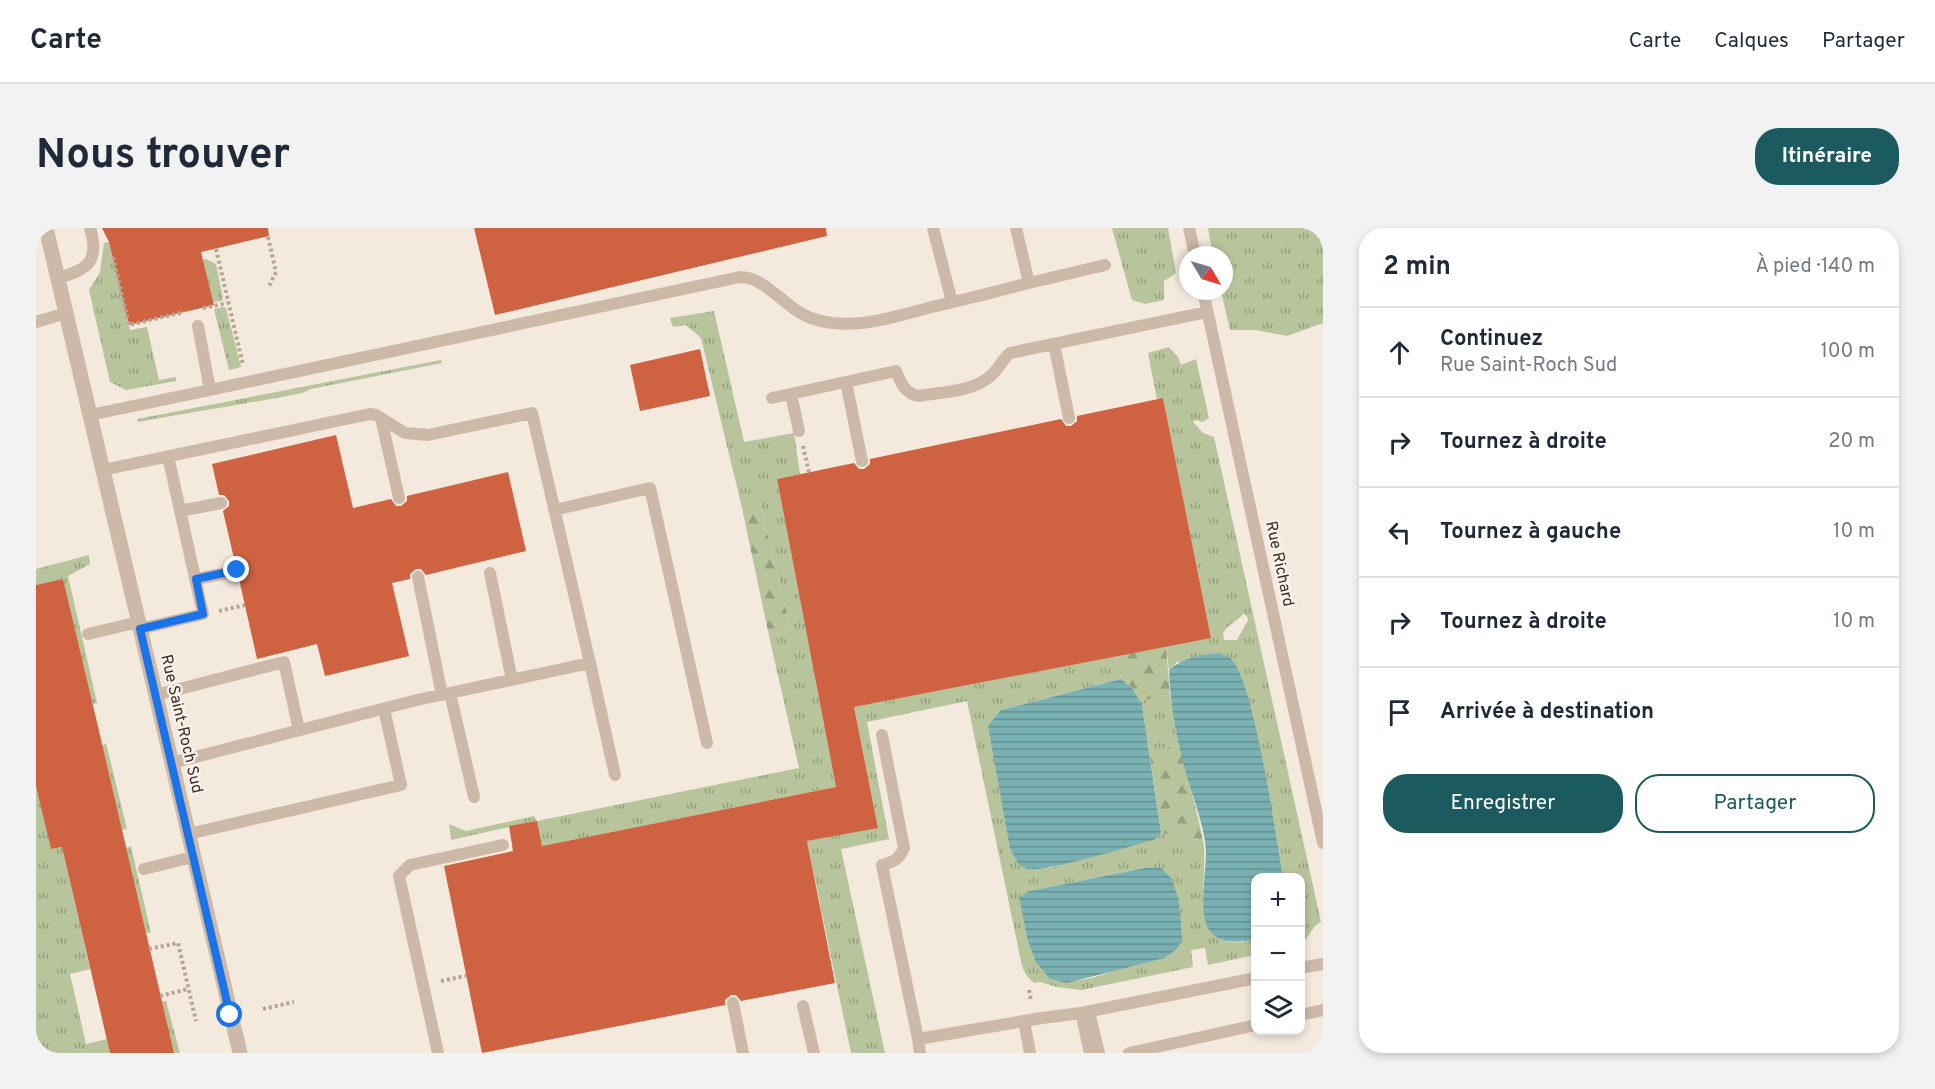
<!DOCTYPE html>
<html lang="fr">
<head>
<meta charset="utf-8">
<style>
	:root { --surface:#fff; --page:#f2f2f3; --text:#1f2937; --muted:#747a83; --line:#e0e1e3; --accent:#1b5a5e }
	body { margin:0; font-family:Overpass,sans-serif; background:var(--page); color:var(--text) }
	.controls { position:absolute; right:18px; bottom:18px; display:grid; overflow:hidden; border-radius:12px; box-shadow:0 3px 9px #0003 }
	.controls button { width:54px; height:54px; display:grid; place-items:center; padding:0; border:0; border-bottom:2px solid var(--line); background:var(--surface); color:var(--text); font:30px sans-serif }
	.compass { position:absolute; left:1143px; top:18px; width:54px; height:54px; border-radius:50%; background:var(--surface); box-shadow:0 3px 9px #0003; rotate:128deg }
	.stop { position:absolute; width:18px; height:18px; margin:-14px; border:4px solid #1a73e8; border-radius:50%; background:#fff }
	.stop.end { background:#1a73e8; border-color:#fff; box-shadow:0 2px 6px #0008 }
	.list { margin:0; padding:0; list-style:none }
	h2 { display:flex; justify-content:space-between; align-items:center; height:78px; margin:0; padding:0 24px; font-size:26px }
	h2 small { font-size:20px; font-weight:400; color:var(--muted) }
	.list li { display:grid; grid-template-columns:39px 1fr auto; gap:18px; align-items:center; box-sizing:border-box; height:90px; padding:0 24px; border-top:2px solid var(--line) }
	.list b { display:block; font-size:22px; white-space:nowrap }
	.list p { margin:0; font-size:20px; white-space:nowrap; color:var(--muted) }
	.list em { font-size:20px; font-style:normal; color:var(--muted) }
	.actions { display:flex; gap:12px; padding:18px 24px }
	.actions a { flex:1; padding:14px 0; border:2px solid var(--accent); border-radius:24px; text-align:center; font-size:21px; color:var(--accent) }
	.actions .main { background:var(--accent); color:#fff }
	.icon { flex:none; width:33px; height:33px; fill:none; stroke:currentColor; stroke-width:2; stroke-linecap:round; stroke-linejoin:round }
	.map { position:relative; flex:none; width:1287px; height:825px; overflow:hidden; border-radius:24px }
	header { display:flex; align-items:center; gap:36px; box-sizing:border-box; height:84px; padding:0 30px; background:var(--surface); border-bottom:2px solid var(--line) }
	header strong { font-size:28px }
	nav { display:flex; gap:33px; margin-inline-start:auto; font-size:21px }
	.intro { display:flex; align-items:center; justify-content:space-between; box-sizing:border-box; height:144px; padding:0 36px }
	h1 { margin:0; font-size:42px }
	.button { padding:15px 27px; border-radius:24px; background:var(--accent); color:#fff; font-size:21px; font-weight:700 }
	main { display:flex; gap:36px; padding:0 36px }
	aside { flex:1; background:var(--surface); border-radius:24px; box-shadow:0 3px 9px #0003 }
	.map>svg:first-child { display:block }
	.grass { fill:url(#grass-tufts); fill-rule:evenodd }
	.forest { fill:url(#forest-firs) }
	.water { fill:url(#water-rules) }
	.building { fill:#ce6241 }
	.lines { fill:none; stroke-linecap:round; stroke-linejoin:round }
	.path { stroke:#b9a392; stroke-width:4; stroke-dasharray:3 3; stroke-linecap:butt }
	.service { stroke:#cdb9a8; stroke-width:12 }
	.minor { stroke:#cdb9a8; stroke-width:15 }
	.route { stroke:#1a73e8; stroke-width:8 }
	.labels { text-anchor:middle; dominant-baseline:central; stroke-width:4.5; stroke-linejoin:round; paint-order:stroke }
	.street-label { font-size:16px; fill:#3a2e28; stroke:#fbf3ea }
</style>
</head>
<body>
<header>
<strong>Carte</strong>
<nav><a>Carte</a><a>Calques</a><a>Partager</a></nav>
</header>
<div class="intro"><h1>Nous trouver</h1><a class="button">Itinéraire</a></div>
<main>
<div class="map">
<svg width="1287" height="825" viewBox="0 0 1287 825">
	<defs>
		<pattern id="grass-tufts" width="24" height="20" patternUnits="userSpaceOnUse" patternTransform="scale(1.5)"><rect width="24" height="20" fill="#b7c49c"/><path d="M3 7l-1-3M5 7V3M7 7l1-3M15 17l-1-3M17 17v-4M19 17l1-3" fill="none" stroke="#96a07f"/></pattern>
		<pattern id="forest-firs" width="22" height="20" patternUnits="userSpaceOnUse" patternTransform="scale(1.5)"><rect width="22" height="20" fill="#b7c49c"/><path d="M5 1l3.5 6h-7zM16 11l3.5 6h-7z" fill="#96a07f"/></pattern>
		<pattern id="water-rules" width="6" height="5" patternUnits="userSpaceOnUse" patternTransform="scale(1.5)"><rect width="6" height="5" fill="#7ab1b3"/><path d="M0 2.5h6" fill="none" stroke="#659092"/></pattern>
	</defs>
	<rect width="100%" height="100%" fill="#f4e9dd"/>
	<path class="grass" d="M 1076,0 L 1132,0 L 1140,45 L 1128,53 L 1128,72 L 1109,76 L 1096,72 Z
		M 1172,0 L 1287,0 L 1287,95 L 1251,108 L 1219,102 L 1194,102 L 1185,63 L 1188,63 L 1188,27 L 1177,27 Z
		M 73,14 L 94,102 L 111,99 L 123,152 L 140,149 L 140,153 L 90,162 L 74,154 L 53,62 L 64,44 L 68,15 Z
		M 170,31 L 180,36 L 187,70 L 186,73 L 177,74 L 167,32 Z
		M 187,79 L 190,80 L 205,139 L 193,142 L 178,81 Z
		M 678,83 L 708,214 L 758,205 L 764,246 L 741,251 L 800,559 L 506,618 L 500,593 L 415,612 L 413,596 L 430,603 L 498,588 L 501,593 L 763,540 L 733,408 L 755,402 L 724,276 L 706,280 L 665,110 L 650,97 L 637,99 L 634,90 Z
		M 1133,119 L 1142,129 L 1145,137 L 1160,131 L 1173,190 L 1166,194 L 1160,192 L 1157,194 L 1167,205 L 1178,209 L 1285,694 C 1274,699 1276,708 1265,715 L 1264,650 L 1246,649 L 1246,643 L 1142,433 L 1133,442 L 1130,418 L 1175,409 L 1127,170 L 1121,171 L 1112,125 ZM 1207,386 L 1211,388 L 1212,392 L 1201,412 L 1188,412 L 1187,405 C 1192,396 1201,394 1207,386 Z
		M 405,132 L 406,135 L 275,161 L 266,165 C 211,176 156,184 102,194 L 101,191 Z
		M 53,327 L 54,336 L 32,348 L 61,475 L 56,476 L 27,351 L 0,357 L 0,341 Z
		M 1080,428 L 1085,451 L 965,482 L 993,642 L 1014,640 L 1117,612 L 1125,605 L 1167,613 C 1173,639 1156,694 1183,710 C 1193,717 1208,714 1219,712 L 1219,727 L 1172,737 L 1169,720 L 1155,722 L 1157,739 L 1045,762 L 1021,759 L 1004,754 L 998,755 L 990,747 L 986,738 L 931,473 L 831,494 L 853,611 L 805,621 L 849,825 L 815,825 L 771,613 L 842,599 L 818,479 ZM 1109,640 L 1125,640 L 1087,739 C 1062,749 1040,757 1014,751 L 983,669 L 993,663 Z
		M 1134,467 L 1145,518 L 1137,517 L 1114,529 L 1106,478 L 1103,473 Z
		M 70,515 L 91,601 L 86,602 L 66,518 Z
		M 0,559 L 15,621 L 26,619 L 54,741 L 34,746 L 50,816 L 71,811 L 74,825 L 0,825 Z
		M 95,618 L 115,705 L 110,705 L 90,620 Z
		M 130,773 L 144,825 L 138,825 L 126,774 Z"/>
	<path class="forest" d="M 724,276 L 755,402 L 733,408 L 706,280 Z
		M 1130,418 L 1134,467 L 1103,473 L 1096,460 L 1085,451 L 1080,428 Z
		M 1137,517 L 1145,518 C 1151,550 1161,581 1167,613 L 1125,605 L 1114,529 Z"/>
	<path class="water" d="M 1183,425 C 1187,426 1193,429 1195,431 C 1218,453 1239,605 1246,643 L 1246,649 L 1220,650 L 1219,712 C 1203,714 1184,717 1173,702 C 1162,685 1170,645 1170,625 C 1169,598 1157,571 1150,545 C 1141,512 1134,476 1133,442 C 1148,429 1165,427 1183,425 Z
		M 1085,451 L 1096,460 L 1106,477 L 1125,605 L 1118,612 C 1097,617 1005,646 991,641 C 981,637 978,629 974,620 L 952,498 L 965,482 Z
		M 1109,640 L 1125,640 L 1135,650 L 1143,672 L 1146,711 L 1141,721 L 1128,730 L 1031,755 L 1014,751 L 1000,734 L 992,713 L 983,669 L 993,663 Z"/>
	<path class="building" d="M 66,0 L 232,0 L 233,8 L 165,24 L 178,77 L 93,97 L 73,14 Z
		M 438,0 L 790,0 L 791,8 L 459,87 Z
		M 664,121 L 674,168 L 604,183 L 594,137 Z
		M 1127,170 L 1175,410 L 818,479 L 842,600 L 771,613 L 799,755 L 705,773 L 700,767 L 695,767 L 689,772 L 689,777 L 446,825 L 408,638 L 477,623 L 473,598 L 501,593 L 506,618 L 800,559 L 741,251 L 818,235 L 823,241 L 828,241 L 834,236 L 834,231 L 1025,191 L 1030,198 L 1035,198 L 1041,193 L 1041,188 Z
		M 300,207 L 317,280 L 355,271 L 360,278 L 365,278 L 371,273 L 371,268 L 472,244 L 490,323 L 390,347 L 385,341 L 380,341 L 374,346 L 374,351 L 356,355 L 373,428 L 289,448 L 281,416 L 221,431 L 203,351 L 209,346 L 209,341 L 204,335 L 199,335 L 187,283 L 193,278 L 193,273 L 188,267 L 183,267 L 176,236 Z
		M 27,351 L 63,503 L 138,825 L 74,825 L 26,619 L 15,621 L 0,559 L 0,357 Z"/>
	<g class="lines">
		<path class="path" d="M 232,9 L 240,44 L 233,58
			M 180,21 L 207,137
			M 77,29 L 93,97 L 148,84
			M 167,80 L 192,75
			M 767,218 L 773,244
			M 183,383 L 209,377
			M 113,721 L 142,715 L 160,793
			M 405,753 L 430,748
			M 993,762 L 995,773
			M 124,768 L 152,761
			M 227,781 L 258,774
			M 1275,824 L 1287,821"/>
		<path class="service" d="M 897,0 L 916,74
			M 1153,0 L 1159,27
			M 22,50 C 52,42 64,33 54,0
			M 993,55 L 1069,37
			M 1167,63 L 1287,615
			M 0,94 L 30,85
			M 1018,116 L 1033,190
			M 810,154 L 826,233
			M 174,162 L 704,49 C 731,49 749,82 778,91 C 817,104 861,88 900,78 C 931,71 962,63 993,55 L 980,0
			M 755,166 L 763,203
			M 736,170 L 860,143 C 865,155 869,166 883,168 C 905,164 934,164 952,150 C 962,143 965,133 974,125 L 1171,84
			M 54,187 L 174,162 L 162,98
			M 345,190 L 363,270
			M 67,242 L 334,186 L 340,187 L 369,205 L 392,207 L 496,185 L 554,435 L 381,472 L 136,535
			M 518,282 L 614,260 L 671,515
			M 144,283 L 185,275
			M 454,345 L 476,452
			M 382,349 L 406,467
			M 160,351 L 201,343
			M 104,401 L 167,386 L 132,228
			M 52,406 L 103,394
			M 554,435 L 579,547
			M 414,465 L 438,569
			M 120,467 L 248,434 L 263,502
			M 846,507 L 868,620 C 863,631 858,634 846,637 L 882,811 L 1006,790 L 1045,785 L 1220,750
			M 152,606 L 365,557 L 348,481
			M 108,641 L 157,629
			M 1264,740 L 1287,736
			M 697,775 L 707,825
			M 767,778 L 778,825
			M 1053,784 L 1063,825
			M 1264,787 L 1287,782
			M 988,793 L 994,825
			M 1047,794 L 1054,825
			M 882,811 L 884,825
			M 402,825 L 363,648 L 374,637 L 467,617
			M 1093,825 L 1220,797"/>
		<path class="minor" d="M 10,0 L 204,825"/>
	</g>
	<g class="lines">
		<path class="route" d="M 194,787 L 104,401 L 167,386 L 160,351 L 201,342"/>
	</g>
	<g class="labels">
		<g class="street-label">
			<text transform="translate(1243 336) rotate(78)">Rue Richard</text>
			<text transform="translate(145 496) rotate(77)">Rue Saint-Roch Sud</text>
		</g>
	</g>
</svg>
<div class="controls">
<button>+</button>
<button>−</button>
<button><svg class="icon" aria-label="layers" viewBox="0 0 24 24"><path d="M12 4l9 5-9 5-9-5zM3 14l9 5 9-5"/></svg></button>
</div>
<svg class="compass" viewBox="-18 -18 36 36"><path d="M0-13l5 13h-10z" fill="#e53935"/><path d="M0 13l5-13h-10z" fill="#747a83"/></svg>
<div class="stop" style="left:194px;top:787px"></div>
<div class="stop end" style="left:201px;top:342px"></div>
</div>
<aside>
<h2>2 min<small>À pied · 140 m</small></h2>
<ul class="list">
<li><svg class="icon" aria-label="ahead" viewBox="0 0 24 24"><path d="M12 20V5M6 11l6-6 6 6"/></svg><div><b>Continuez</b><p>Rue Saint-Roch Sud</p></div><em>100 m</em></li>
<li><svg class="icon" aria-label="right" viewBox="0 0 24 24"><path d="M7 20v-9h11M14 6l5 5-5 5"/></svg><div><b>Tournez à droite</b></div><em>20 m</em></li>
<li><svg class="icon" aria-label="left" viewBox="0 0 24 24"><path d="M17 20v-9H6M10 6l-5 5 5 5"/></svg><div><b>Tournez à gauche</b></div><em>10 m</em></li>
<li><svg class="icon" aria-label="right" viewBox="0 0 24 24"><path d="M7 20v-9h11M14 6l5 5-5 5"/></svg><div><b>Tournez à droite</b></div><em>10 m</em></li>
<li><svg class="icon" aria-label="arrive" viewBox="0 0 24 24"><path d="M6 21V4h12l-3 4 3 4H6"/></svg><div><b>Arrivée à destination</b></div></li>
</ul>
<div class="actions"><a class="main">Enregistrer</a><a>Partager</a></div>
</aside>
</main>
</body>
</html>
